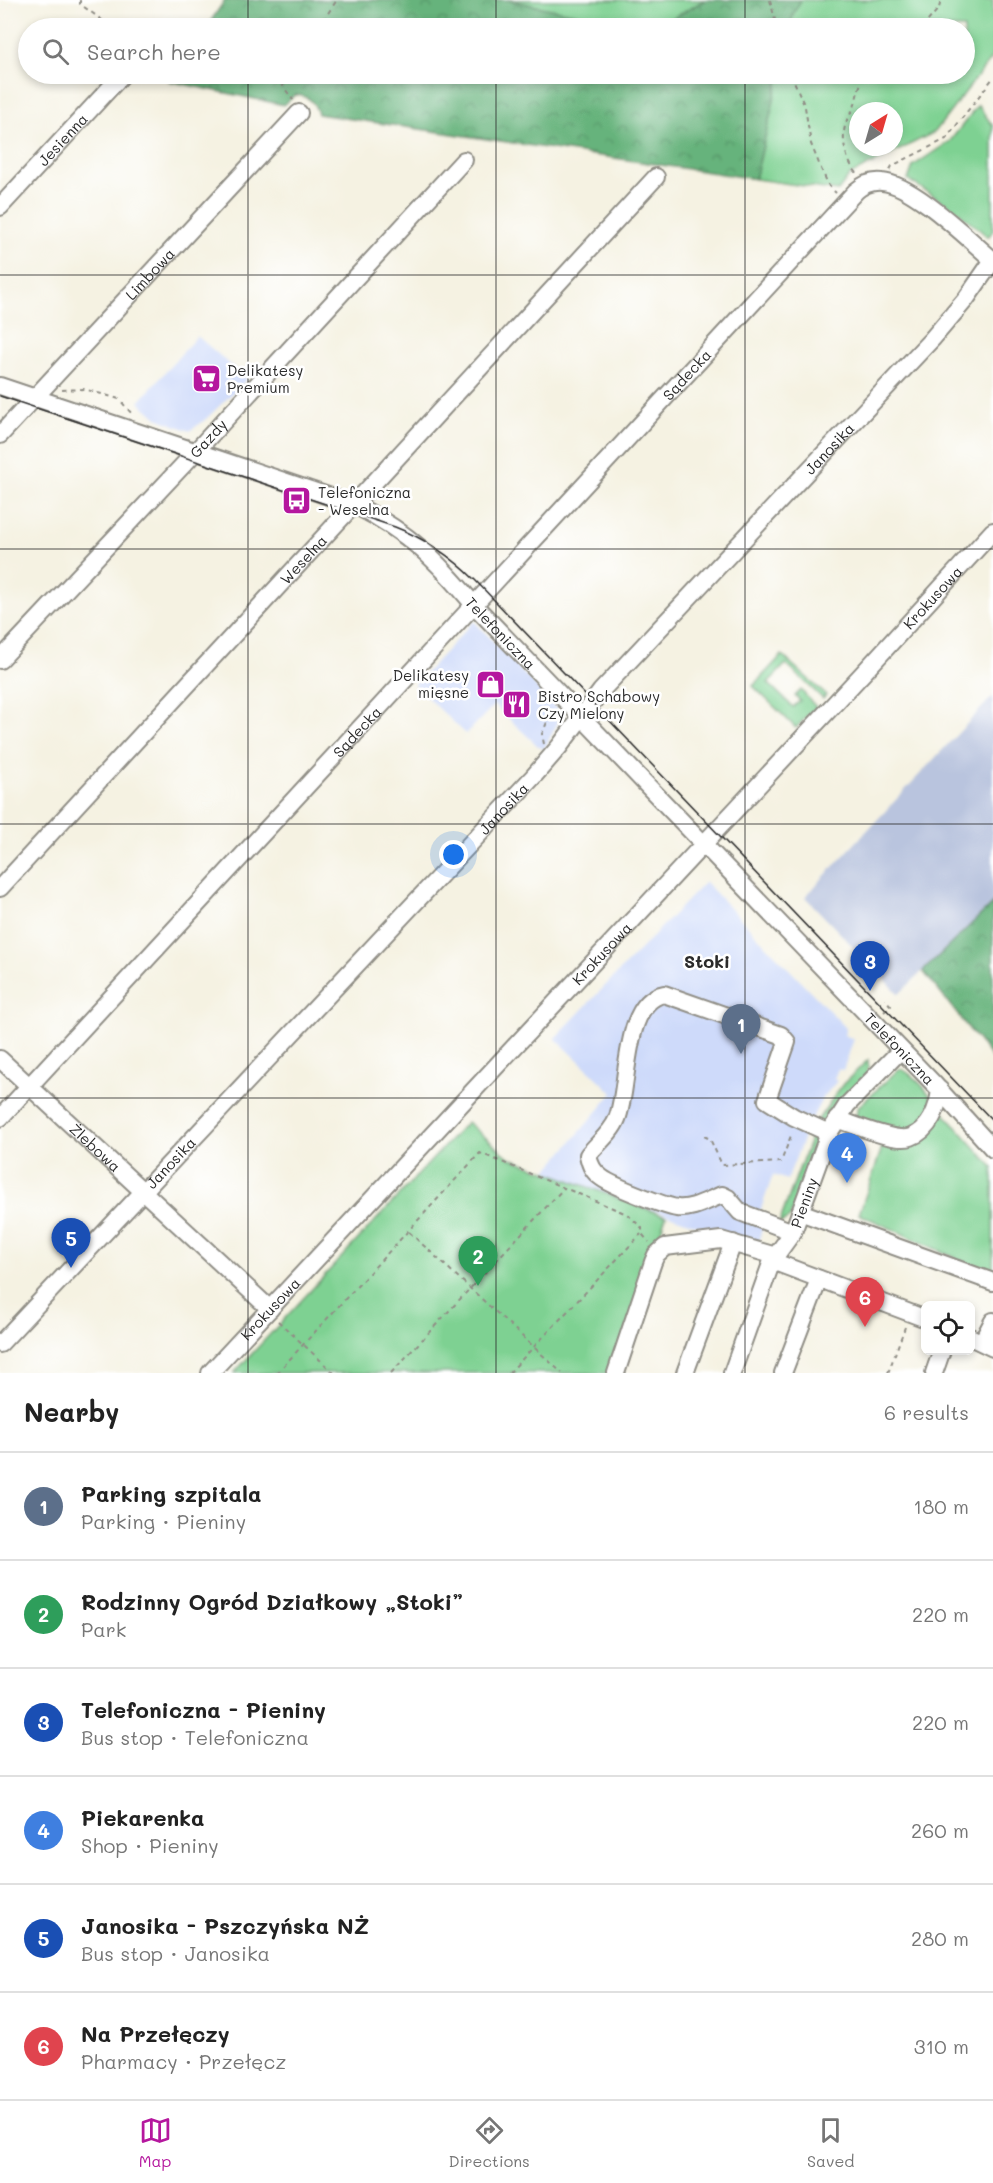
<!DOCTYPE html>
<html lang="en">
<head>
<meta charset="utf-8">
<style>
	:root { --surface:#fff; --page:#f2f2f2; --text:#222; --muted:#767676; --line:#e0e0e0; --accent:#b5179e }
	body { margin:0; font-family:Mali,sans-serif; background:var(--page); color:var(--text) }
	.controls { position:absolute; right:18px; bottom:18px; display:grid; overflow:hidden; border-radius:9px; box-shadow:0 3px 9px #0003 }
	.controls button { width:54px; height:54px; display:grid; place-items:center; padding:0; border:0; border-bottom:2px solid var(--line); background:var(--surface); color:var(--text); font:30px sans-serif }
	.compass { position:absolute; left:849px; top:102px; width:54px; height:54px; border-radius:50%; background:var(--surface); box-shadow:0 3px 9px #0003; rotate:37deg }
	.you { position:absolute; left:454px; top:855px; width:21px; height:21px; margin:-15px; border:4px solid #fff; border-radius:50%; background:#1a73e8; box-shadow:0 0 0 9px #1a73e833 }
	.badge { display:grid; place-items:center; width:39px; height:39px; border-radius:50%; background:var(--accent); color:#fff; font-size:20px; font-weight:700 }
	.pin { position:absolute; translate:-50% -50px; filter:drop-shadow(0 2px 3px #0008) }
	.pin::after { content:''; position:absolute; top:32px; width:21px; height:18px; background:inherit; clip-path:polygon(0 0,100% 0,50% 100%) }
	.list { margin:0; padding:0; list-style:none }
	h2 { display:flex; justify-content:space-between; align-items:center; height:78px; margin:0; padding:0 24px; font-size:26px }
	h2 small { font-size:20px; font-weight:400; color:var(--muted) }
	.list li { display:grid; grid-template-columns:39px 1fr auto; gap:18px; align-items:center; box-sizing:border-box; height:108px; padding:0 24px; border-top:2px solid var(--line) }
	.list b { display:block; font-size:22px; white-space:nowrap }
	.list p { margin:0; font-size:20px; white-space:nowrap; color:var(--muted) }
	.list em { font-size:20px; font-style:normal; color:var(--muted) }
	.icon { flex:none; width:33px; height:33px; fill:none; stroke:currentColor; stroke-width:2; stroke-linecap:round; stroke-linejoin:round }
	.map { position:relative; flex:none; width:993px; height:1373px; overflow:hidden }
	.search { position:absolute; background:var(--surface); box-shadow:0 3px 9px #0003; left:18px; right:18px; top:18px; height:66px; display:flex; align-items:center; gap:15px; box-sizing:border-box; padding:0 21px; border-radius:33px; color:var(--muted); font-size:22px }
	.sheet { height:726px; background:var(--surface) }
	nav { display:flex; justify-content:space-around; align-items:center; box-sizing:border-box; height:84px; border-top:2px solid var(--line); background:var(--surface); font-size:16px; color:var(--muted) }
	nav a { display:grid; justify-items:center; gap:3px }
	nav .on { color:var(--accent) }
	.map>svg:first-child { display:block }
	.built { fill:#cedafa }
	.industrial { fill:#b9c4de }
	.green { fill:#7ed192; stroke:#547e5e; stroke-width:1.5; fill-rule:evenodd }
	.forest { fill:url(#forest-crowns); stroke:#486f54; stroke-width:1.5 }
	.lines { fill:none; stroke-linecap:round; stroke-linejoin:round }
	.minor-casing { stroke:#908e86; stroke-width:20 }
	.path { stroke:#908e86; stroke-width:2; stroke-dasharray:4.5 4.5; stroke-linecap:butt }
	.minor { stroke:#fff; stroke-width:16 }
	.tram { stroke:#2b2b2b; stroke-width:1.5 }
	.grid { fill:none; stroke:#2b2b2b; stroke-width:1.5; stroke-opacity:0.55 }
	.labels { text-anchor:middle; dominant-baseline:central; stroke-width:5; stroke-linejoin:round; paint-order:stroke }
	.street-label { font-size:15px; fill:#2b2b2b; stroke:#fff }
	.poi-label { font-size:15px; fill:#2b2b2b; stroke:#fff; text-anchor:start }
	.quarter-label { font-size:18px; font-weight:bold; fill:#2b2b2b; stroke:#fff }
</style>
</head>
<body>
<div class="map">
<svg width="993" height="1373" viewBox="0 0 993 1373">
	<defs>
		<pattern id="forest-crowns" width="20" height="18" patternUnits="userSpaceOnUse" patternTransform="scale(1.5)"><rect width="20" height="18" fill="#66b37c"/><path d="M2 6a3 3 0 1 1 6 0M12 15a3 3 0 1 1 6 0" fill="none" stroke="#549266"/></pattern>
	</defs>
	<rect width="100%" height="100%" fill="#fff"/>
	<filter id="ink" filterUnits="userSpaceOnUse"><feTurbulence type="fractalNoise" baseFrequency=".0167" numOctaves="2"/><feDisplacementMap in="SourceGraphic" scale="12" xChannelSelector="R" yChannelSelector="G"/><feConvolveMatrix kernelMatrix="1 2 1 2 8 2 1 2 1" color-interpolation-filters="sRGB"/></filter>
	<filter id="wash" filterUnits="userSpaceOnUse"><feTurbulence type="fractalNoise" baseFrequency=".008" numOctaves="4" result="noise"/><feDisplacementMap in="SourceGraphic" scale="24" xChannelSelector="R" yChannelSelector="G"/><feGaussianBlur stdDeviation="1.35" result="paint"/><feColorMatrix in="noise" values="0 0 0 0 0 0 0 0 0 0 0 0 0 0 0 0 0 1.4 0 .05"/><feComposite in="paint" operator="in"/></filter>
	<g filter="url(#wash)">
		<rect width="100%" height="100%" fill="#f5f2e2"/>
		<path class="built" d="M 197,336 L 247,379 L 206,419 L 190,431 L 157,418 L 139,402 Z
			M 474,621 L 557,709 L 558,716 L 556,726 L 544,749 L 538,746 L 494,705 L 466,734 L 414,685 Z
			M 705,882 L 846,1028 L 844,1035 L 854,1039 L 843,1070 L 838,1069 L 834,1079 L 837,1081 L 822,1099 L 809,1124 L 787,1180 L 773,1175 L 760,1212 L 763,1226 L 757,1246 L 546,1172 L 613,1093 L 555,1038 Z"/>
		<path class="industrial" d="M 993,696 L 993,903 L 899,994 L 805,897 Z"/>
		<path class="green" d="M 507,0 L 705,0 L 656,28 L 643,28 Z
			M 801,0 L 993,0 L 993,56 L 935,132 L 850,175 L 838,191 L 755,179 L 780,74 L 964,74 L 964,28 L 790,28 L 793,14 ZM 858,111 L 894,111 L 894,147 L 858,147 Z
			M 978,105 L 993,126 L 993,231 L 988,237 L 955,209 L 908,180 L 913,166 L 950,141 Z
			M 782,655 L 826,695 L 823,699 L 786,664 L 768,683 L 793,707 L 800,701 L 795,696 L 801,690 L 816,707 L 796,728 L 753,686 Z
			M 868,1060 L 868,1074 L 830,1118 L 823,1122 L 817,1121 L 843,1084 Z
			M 899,1069 C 907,1069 931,1092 932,1101 C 933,1114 918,1129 906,1130 C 889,1132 871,1123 855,1119 L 858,1107 Z
			M 943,1112 L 993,1167 L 993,1275 L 859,1214 L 884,1142 C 890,1144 897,1147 903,1147 C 923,1147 934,1126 943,1112 Z
			M 467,1122 L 510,1158 L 666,1216 L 612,1373 L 234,1373 Z
			M 813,1131 L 819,1139 L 790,1218 L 779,1224 Z"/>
		<path class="forest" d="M 225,0 L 507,0 L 643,28 L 206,28 Z
			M 705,0 L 801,0 L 793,14 L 790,28 L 656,28 Z
			M 174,74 L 780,74 L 755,179 L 318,114 C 314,101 309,96 295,95 L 284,105 L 169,81 Z
			M 993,903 L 993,1059 L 923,971 Z"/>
	</g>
	<g filter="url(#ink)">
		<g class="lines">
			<defs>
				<g id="minor">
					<path id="s1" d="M 0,207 L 123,74"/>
					<path id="s2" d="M 0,386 L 355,505 C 409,533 436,559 474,605 L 935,1085 L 993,1149"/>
					<path id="s3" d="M 0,435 L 299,113"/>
					<path id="s4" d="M 0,660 L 186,462 L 464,160"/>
					<path id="s5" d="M 0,888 L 656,177"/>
					<path id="s6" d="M 0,1059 L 270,1309"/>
					<path id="s7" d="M 0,1118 L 856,191 C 863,185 872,181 882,182 C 913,184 968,239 993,260"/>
					<path d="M 837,1119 C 853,1124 895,1143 911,1137 C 930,1130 938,1108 940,1090"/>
					<path d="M 800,1212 L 993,1282"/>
					<path d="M 793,1232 L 740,1212 L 728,1198 L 722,1195 C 708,1200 692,1210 677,1208 C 664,1206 613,1186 602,1178 C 593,1172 590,1165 588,1155 C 597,1144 612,1132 617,1119 C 630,1087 622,1002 664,994 L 781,1035 L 787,1042 L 786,1045 L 767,1100 L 794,1117 L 829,1133"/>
					<path d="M 772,1261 L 926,1319"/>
					<path d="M 970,1337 L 993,1348"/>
					<path d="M 982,1342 L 993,1321"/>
					<path id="s8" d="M 0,1344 L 533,777 L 559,747 L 601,691 L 932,339 L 966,299 L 993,260"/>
					<path id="s9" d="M 210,1373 L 866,670 L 993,531"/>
					<path d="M 616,1373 L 653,1262 L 656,1255 L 665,1247 L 721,1240 L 776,1256"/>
					<path d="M 685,1373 L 733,1243"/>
					<path id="s10" d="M 732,1373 L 772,1261 L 793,1232 L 829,1133 L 847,1105 L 901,1050"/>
					<path d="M 783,1373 L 819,1279"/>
					<path d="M 934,1373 L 942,1350"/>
				</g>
			</defs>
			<use href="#minor" class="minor-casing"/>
			<path class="path" d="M 80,0 L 80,4 L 113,28
				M 770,0 L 777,28
				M 318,28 L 337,0
				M 922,28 L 939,8 L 941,0
				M 287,74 L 283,86 L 293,100
				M 791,74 L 805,107 L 811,144 L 822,171 L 829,186 L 836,193
				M 890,170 L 892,166 L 946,139 L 993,78
				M 857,173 C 845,161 840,136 847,120 C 849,115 854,110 855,104 C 858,92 859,84 867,74
				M 62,390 L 84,389 L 119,399 L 132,414
				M 544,744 L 542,734 L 551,713 L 558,719 L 560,718
				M 884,1012 L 891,1006 L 885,999
				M 704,1136 L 710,1139 L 722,1165 L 781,1162 L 792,1133
				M 409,1232 L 562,1373
				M 278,1321 L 334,1373
				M 277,1373 L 480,1153 L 627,1214 L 642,1228 L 642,1234 L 649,1242
				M 391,1373 L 564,1188
				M 509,1373 L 641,1234
				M 888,1373 L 905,1327"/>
			<use href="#minor" class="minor"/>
			<path class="tram" d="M 0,396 L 395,527 C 426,539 451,556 475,580 L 993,1121"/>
		</g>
	</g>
	<path class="grid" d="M 248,0 L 248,28M 496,0 L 496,28M 745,0 L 745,28M 248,74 L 248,1373M 496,74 L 496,1373M 745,74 L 745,1373M 0,275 L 993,275M 0,549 L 993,549M 0,824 L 993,824M 0,1098 L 993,1098"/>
	<defs>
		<symbol id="supermarket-square" viewBox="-11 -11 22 22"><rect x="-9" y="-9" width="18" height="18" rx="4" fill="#b5179e" stroke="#fff"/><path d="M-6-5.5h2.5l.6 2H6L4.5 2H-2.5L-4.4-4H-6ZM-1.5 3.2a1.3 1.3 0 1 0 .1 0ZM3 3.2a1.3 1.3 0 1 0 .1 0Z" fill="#fff"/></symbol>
		<symbol id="bus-square" viewBox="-11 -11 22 22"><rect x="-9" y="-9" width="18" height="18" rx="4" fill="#b5179e" stroke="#fff"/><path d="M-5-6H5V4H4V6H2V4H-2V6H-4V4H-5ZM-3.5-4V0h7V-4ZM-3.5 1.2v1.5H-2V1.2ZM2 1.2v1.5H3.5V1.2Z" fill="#fff"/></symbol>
		<symbol id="shop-square" viewBox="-11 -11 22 22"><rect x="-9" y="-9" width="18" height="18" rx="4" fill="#b5179e" stroke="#fff"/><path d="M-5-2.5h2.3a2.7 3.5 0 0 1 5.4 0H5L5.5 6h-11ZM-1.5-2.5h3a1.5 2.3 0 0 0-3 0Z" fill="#fff"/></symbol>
		<symbol id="restaurant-square" viewBox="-11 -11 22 22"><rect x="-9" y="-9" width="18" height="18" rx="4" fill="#b5179e" stroke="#fff"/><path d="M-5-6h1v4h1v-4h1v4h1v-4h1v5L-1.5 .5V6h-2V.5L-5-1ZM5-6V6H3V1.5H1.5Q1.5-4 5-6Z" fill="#fff"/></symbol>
	</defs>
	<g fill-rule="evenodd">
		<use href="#supermarket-square" x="190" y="362" width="33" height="33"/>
		<use href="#bus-square" x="280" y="484" width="33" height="33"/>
		<use href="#shop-square" x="474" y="668" width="33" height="33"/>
		<use href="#restaurant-square" x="500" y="688" width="33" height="33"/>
	</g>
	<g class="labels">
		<g class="street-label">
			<text stroke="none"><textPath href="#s1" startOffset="92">Jesienna</textPath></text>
			<text stroke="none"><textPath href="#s3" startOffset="220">Limbowa</textPath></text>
			<text stroke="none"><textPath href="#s7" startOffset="1012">Sądecka</textPath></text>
			<text stroke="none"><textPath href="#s4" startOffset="304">Gazdy</textPath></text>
			<text stroke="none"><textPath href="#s8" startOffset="1221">Janosika</textPath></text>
			<text stroke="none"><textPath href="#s5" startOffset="447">Weselna</textPath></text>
			<text stroke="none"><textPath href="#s9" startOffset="1060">Krokusowa</textPath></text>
			<text stroke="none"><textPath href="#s2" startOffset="570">Telefoniczna</textPath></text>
			<text stroke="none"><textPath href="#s7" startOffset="526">Sądecka</textPath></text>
			<text stroke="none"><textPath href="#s8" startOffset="735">Janosika</textPath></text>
			<text stroke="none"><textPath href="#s9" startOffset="574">Krokusowa</textPath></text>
			<text stroke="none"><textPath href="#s2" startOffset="1146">Telefoniczna</textPath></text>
			<text stroke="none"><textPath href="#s6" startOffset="130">Żlebowa</textPath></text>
			<text stroke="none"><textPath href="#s8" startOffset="249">Janosika</textPath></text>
			<text stroke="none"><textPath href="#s10" startOffset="186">Pieniny</textPath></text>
			<text stroke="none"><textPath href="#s9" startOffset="88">Krokusowa</textPath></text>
		</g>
		<g class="poi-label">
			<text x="227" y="370">Delikatesy<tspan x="227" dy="17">Premium</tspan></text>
			<text x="318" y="492">Telefoniczna<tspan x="318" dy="17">- Weselna</tspan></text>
			<text x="469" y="675" text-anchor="end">Delikatesy<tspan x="469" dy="17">mięsne</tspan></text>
			<text x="538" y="696">Bistro Schabowy<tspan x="538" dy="17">Czy Mielony</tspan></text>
		</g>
		<g class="quarter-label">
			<text x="707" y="961">Stoki</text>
		</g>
	</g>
</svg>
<div class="controls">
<button><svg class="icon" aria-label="locate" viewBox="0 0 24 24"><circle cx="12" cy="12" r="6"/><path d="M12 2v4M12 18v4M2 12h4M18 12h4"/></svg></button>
</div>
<svg class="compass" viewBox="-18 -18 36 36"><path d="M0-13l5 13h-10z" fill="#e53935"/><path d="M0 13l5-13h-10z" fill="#767676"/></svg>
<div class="you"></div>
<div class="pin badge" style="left:741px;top:1054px;background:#5c6f8a">1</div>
<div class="pin badge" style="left:478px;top:1286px;background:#2e9e5b">2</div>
<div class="pin badge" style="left:870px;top:991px;background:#1a4fb4">3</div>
<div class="pin badge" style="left:847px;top:1183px;background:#3f7fe0">4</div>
<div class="pin badge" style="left:71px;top:1268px;background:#1a4fb4">5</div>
<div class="pin badge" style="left:865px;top:1327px;background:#e0444e">6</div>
<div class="search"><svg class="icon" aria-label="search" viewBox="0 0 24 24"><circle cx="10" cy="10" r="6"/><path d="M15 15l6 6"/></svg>Search here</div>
</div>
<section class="sheet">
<h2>Nearby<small>6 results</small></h2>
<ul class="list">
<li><span class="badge" style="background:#5c6f8a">1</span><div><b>Parking szpitala</b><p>Parking · Pieniny</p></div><em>180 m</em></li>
<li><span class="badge" style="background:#2e9e5b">2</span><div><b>Rodzinny Ogród Działkowy „Stoki”</b><p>Park</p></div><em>220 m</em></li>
<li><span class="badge" style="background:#1a4fb4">3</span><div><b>Telefoniczna - Pieniny</b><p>Bus stop · Telefoniczna</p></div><em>220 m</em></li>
<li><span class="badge" style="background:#3f7fe0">4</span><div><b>Piekarenka</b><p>Shop · Pieniny</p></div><em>260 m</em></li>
<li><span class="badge" style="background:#1a4fb4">5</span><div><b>Janosika - Pszczyńska NŻ</b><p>Bus stop · Janosika</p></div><em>280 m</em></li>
<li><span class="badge" style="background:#e0444e">6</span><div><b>Na Przełęczy</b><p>Pharmacy · Przełęcz</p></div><em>310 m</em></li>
</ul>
</section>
<nav>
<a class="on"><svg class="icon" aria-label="map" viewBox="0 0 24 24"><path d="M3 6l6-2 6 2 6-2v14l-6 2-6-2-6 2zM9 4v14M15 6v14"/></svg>Map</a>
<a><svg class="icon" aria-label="directions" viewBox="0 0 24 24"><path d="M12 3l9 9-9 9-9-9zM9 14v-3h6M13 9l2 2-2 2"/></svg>Directions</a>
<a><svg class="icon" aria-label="saved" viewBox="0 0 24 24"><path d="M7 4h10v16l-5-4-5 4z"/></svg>Saved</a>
</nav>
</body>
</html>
